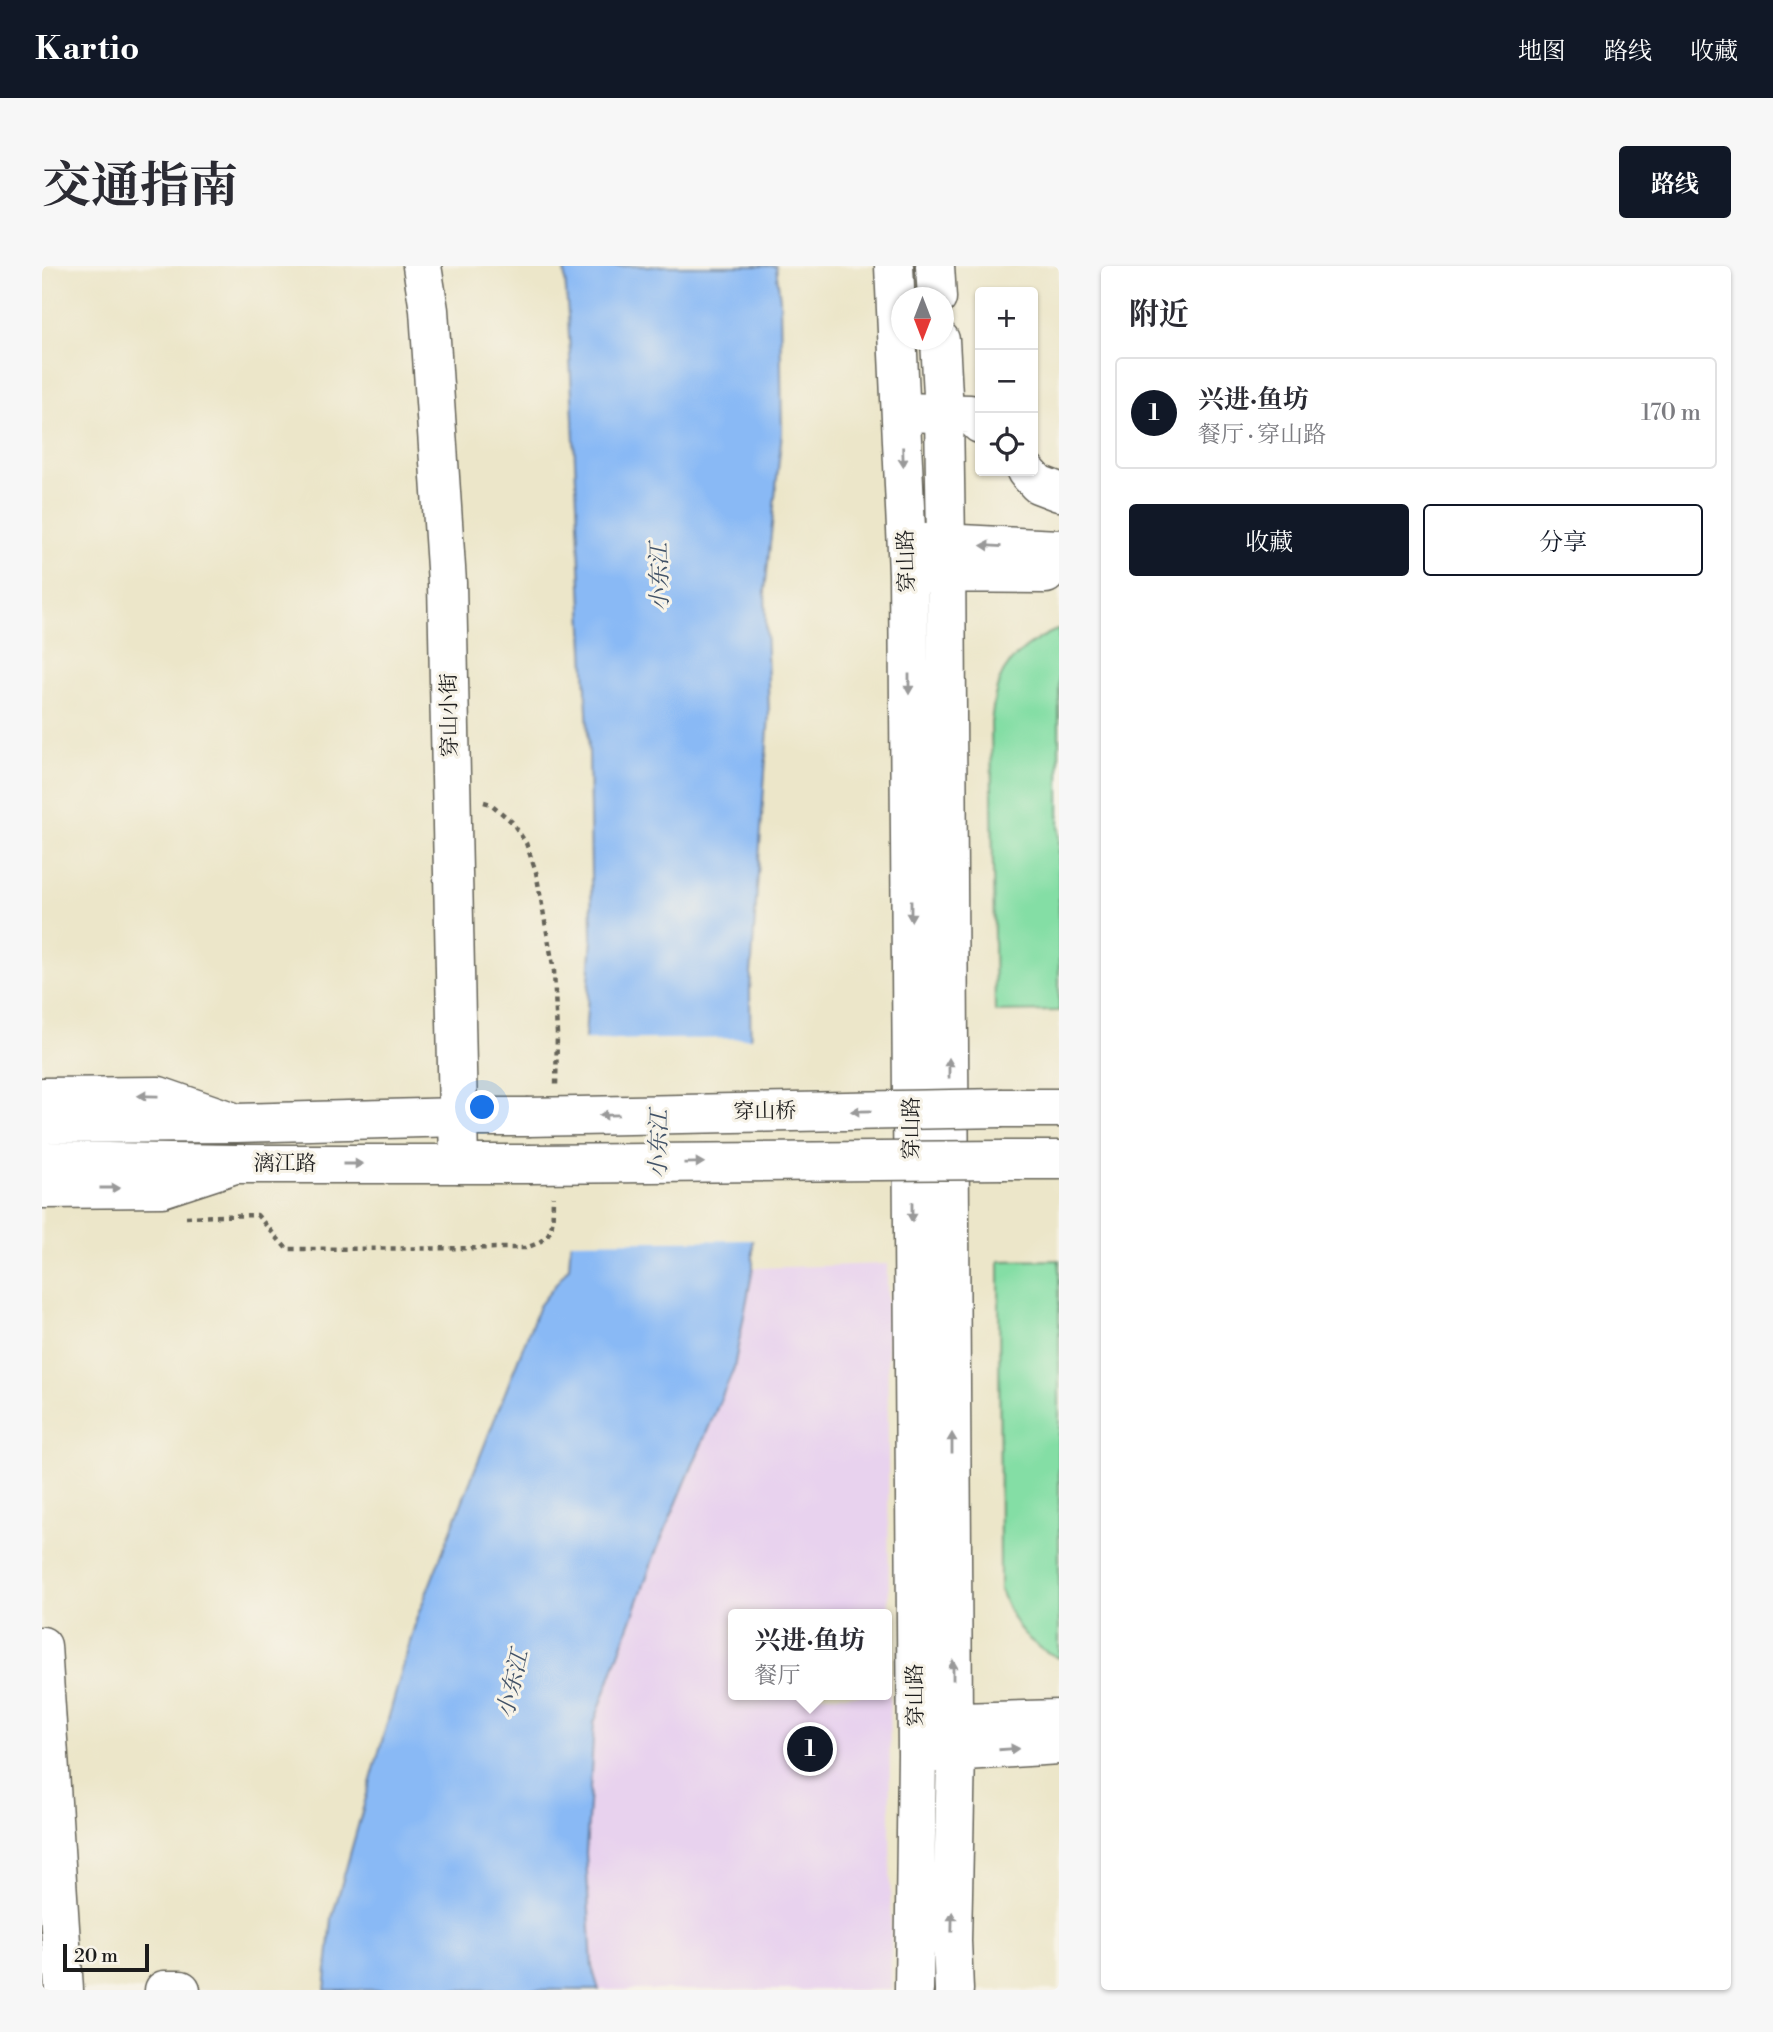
<!DOCTYPE html>
<html lang="zh">
<head>
<meta charset="utf-8">
<style>
	:root { --surface:#fff; --page:#f7f7f7; --text:#2b2b33; --muted:#7c7c81; --line:#e1e1e2; --accent:#111827 }
	body { margin:0; font-family:"Libre Bodoni","Noto Serif SC",serif; background:var(--page); color:var(--text) }
	.controls { position:absolute; right:21px; top:21px; display:grid; overflow:hidden; border-radius:7px; box-shadow:0 2px 5px #0004 }
	.controls button { width:63px; height:63px; display:grid; place-items:center; padding:0; border:0; border-bottom:2px solid var(--line); background:var(--surface); color:var(--text); font:35px sans-serif }
	.compass { position:absolute; left:849px; top:21px; width:63px; height:63px; border-radius:50%; background:var(--surface); box-shadow:0 2px 5px #0004; rotate:180deg }
	.scale { position:absolute; left:21px; bottom:18px; width:86px; box-sizing:border-box; padding-left:7px; border:4px solid #1c1c1c; border-top:0; font-size:19px; line-height:24px; white-space:nowrap; color:#1c1c1c; -webkit-text-stroke:5px #f7f3e8; paint-order:stroke }
	.you { position:absolute; left:441px; top:842px; width:24px; height:24px; margin:-18px; border:5px solid #fff; border-radius:50%; background:#1a73e8; box-shadow:0 0 0 10px #1a73e833 }
	.badge { display:grid; place-items:center; width:46px; height:46px; border-radius:50%; background:var(--accent); color:#fff; font-size:23px; font-weight:700 }
	.pin { position:absolute; translate:-50% -50%; border:4px solid #fff; box-shadow:0 2px 7px #0006 }
	.popup { position:absolute; left:686px; top:1343px; width:164px; height:91px; box-sizing:border-box; display:grid; place-content:center; border-radius:7px; background:var(--surface); filter:drop-shadow(0 2px 5px #0005); font-size:23px; white-space:nowrap; color:var(--muted) }
	.popup b { font-size:26px; color:var(--text) }
	.popup::after { content:''; position:absolute; left:50%; top:100%; margin-left:-14px; border:14px solid transparent; border-top-color:var(--surface) }
	.list { margin:0; padding:0; list-style:none }
	h2 { display:flex; justify-content:space-between; align-items:center; height:91px; margin:0; padding:0 28px; font-size:30px }
	h2 small { font-size:23px; font-weight:400; color:var(--muted) }
	.list li { display:grid; grid-template-columns:46px 1fr auto; gap:21px; align-items:center; box-sizing:border-box; height:112px; margin:0 14px 14px; padding:0 14px; border:2px solid var(--line); border-radius:7px }
	.list b { display:block; font-size:26px; white-space:nowrap }
	.list p { margin:0; font-size:23px; white-space:nowrap; color:var(--muted) }
	.list em { font-size:23px; font-style:normal; color:var(--muted) }
	.actions { display:flex; gap:14px; padding:21px 28px }
	.actions a { flex:1; padding:16px 0; border:2px solid var(--accent); border-radius:7px; text-align:center; font-size:24px; color:var(--accent) }
	.actions .main { background:var(--accent); color:#fff }
	.icon { flex:none; width:38px; height:38px; fill:none; stroke:currentColor; stroke-width:2; stroke-linecap:round; stroke-linejoin:round }
	.map { position:relative; flex:none; width:1017px; height:1724px; overflow:hidden; border-radius:7px }
	header { display:flex; align-items:center; gap:42px; box-sizing:border-box; height:98px; padding:0 35px; background:var(--accent); color:#fff }
	header strong { font-size:33px }
	nav { display:flex; gap:38px; margin-inline-start:auto; font-size:24px }
	.intro { display:flex; align-items:center; justify-content:space-between; box-sizing:border-box; height:168px; padding:0 42px }
	h1 { margin:0; font-size:49px }
	.button { padding:18px 32px; border-radius:7px; background:var(--accent); color:#fff; font-size:24px; font-weight:700 }
	main { display:flex; gap:42px; padding:0 42px }
	aside { flex:1; background:var(--surface); border-radius:7px; box-shadow:0 2px 5px #0004 }
	.map>svg:first-child { display:block }
	.built { fill:#e8d2ee; fill-rule:evenodd }
	.green { fill:#84dea5; stroke:#507d60; stroke-width:2 }
	.water { fill:#89b9f5; stroke:#526a88; stroke-width:2 }
	.pier { fill:#ece6c9 }
	.lines { fill:none; stroke-linecap:round; stroke-linejoin:round }
	.minor-casing { stroke:#656359; stroke-width:41 }
	.major-casing { stroke:#656359; stroke-width:41 }
	.highway-casing { stroke:#656359; stroke-width:41 }
	.path { stroke:#656359; stroke-width:4.5; stroke-dasharray:5 5; stroke-linecap:butt }
	.minor { stroke:#fff; stroke-width:38 }
	.major { stroke:#fff; stroke-width:38 }
	.highway { stroke:#fff; stroke-width:38 }
	.highway-bridge-casing { stroke:#656359; stroke-width:41; stroke-linecap:butt }
	.highway-bridge { stroke:#fff; stroke-width:38 }
	.oneway { fill:#999 }
	.labels { text-anchor:middle; dominant-baseline:central; stroke-width:6; stroke-linejoin:round; paint-order:stroke }
	.street-label { font-size:21px; fill:#1c1c1c; stroke:#f7f3e8 }
	.water-label { font-size:23px; font-style:italic; fill:#425368; stroke:#f7f3e8 }
</style>
</head>
<body>
<header>
<strong>Kartio</strong>
<nav><a>地图</a><a>路线</a><a>收藏</a></nav>
</header>
<div class="intro"><h1>交通指南</h1><a class="button">路线</a></div>
<main>
<div class="map">
<svg width="1017" height="1724" viewBox="0 0 1017 1724">
	<rect width="100%" height="100%" fill="#f7f3e8"/>
	<filter id="ink" filterUnits="userSpaceOnUse"><feTurbulence type="fractalNoise" baseFrequency=".0143" numOctaves="2"/><feDisplacementMap in="SourceGraphic" scale="14" xChannelSelector="R" yChannelSelector="G"/><feConvolveMatrix kernelMatrix="1 2 1 2 8 2 1 2 1" color-interpolation-filters="sRGB"/></filter>
	<filter id="wash" filterUnits="userSpaceOnUse"><feTurbulence type="fractalNoise" baseFrequency=".00686" numOctaves="4" result="noise"/><feDisplacementMap in="SourceGraphic" scale="28" xChannelSelector="R" yChannelSelector="G"/><feGaussianBlur stdDeviation="1.57" result="paint"/><feColorMatrix in="noise" values="0 0 0 0 0 0 0 0 0 0 0 0 0 0 0 0 0 1.4 0 .05"/><feComposite in="paint" operator="in"/></filter>
	<g filter="url(#wash)">
		<rect width="100%" height="100%" fill="#ece6c9"/>
		<path class="built" d="M 845,998 L 849,1724 L 557,1724 L 550,1701 L 544,1587 L 552,1457 L 613,1288 L 692,1102 L 711,1002 ZM 691,1348 L 845,1348 L 845,1429 L 691,1429 Z"/>
		<path class="green" d="M 1017,363 L 1017,745 L 953,746 L 949,457 C 951,442 952,427 958,413 C 967,390 995,372 1017,363 Z
			M 1017,994 L 1017,1392 C 982,1377 972,1358 958,1324 L 957,995 Z"/>
		<path class="water" d="M 522,0 L 734,0 L 738,33 L 740,166 L 723,325 L 727,449 L 708,724 L 711,1002 L 692,1102 L 613,1288 L 552,1457 L 544,1587 L 550,1701 L 557,1724 L 283,1724 L 290,1652 L 375,1351 L 497,1040 L 527,1001 L 550,671 L 547,488 L 526,49 Z"/>
		<path class="pier" d="M 712,772 L 714,974 L 525,976 L 539,774 Z"/>
	</g>
	<g filter="url(#ink)">
		<g class="lines">
			<defs>
				<path id="minor" d="M 380,0 L 387,44 L 405,317 L 417,898
					M 860,146 L 928,148 L 938,158
					M 984,205 L 996,218 L 1017,226
					M 0,831 L 117,830 L 189,855
					M 0,923 L 120,922 L 187,900
					M 0,1380 L 22,1724
					M 122,1724 L 139,1724"/>
				<path id="major" d="M 852,0 L 866,307 L 875,1488 L 872,1724
					M 893,0 L 895,32
					M 898,74 L 902,147 L 904,278 L 911,1457 L 914,1486 L 910,1675 L 912,1724
					M 879,276 L 1017,283
					M 879,307 L 1004,308
					M 886,1457 L 1017,1453
					M 891,1487 L 1017,1479"/>
				<path id="highway" d="M 961,842 L 1017,842
					M 0,858 L 195,857 L 417,851 L 485,851
					M 962,894 L 1017,894
					M 0,895 L 193,898 L 486,898"/>
			</defs>
			<use href="#minor" class="minor-casing"/>
			<use href="#major" class="major-casing"/>
			<use href="#highway" class="highway-casing"/>
			<path class="path" d="M 442,536 L 449,538 L 470,556 L 484,577 L 494,606 L 512,705 L 515,768 L 514,820
				M 144,951 L 215,949 L 245,983 L 483,982 C 515,972 510,959 511,930"/>
			<use href="#minor" class="minor"/>
			<use href="#major" class="major"/>
			<use href="#highway" class="highway"/>
			<defs>
				<path id="highway-bridge" d="M 485,851 L 961,842
					M 486,898 L 962,894"/>
			</defs>
			<use href="#highway-bridge" class="highway-bridge-casing"/>
			<use href="#highway-bridge" class="highway-bridge"/>
		</g>
		<defs><path id="oneway-solid" d="M-6-.8H1V-3.2L6.5 0L1 3.2V.8H-6Z" transform="scale(1.75)"/></defs>
		<g class="oneway">
			<use href="#oneway-solid" transform="translate(861 191) rotate(88)"/>
			<use href="#oneway-solid" transform="translate(949 280) rotate(-177)"/>
			<use href="#oneway-solid" transform="translate(867 418) rotate(90)"/>
			<use href="#oneway-solid" transform="translate(869 645) rotate(90)"/>
			<use href="#oneway-solid" transform="translate(907 802) rotate(-90)"/>
			<use href="#oneway-solid" transform="translate(106 830) rotate(-179)"/>
			<use href="#oneway-solid" transform="translate(819 845) rotate(179)"/>
			<use href="#oneway-solid" transform="translate(567 849) rotate(179)"/>
			<use href="#oneway-solid" transform="translate(652 897) rotate(-1)"/>
			<use href="#oneway-solid" transform="translate(311 898)"/>
			<use href="#oneway-solid" transform="translate(68 922)"/>
			<use href="#oneway-solid" transform="translate(870 946) rotate(90)"/>
			<use href="#oneway-solid" transform="translate(910 1177) rotate(-90)"/>
			<use href="#oneway-solid" transform="translate(911 1404) rotate(-90)"/>
			<use href="#oneway-solid" transform="translate(967 1483) rotate(-4)"/>
			<use href="#oneway-solid" transform="translate(910 1656) rotate(-89)"/>
		</g>
	</g>
	<g class="labels">
		<g class="street-label">
			<text transform="translate(865 295) rotate(-92)">穿山路</text>
			<text transform="translate(408 449) rotate(-91)">穿山小街</text>
			<text transform="translate(723 846) rotate(-1)">穿山桥</text>
			<text transform="translate(870 862) rotate(-90)">穿山路</text>
			<text x="243" y="898">漓江路</text>
			<text transform="translate(874 1429) rotate(-91)">穿山路</text>
		</g>
		<g class="water-label">
			<text transform="translate(618 311) rotate(-91)">小东江</text>
			<text transform="translate(617 878) rotate(-89)">小东江</text>
			<text transform="translate(471 1418) rotate(-77)">小东江</text>
		</g>
	</g>
</svg>
<div class="controls">
<button>+</button>
<button>−</button>
<button><svg class="icon" aria-label="locate" viewBox="0 0 24 24"><circle cx="12" cy="12" r="6"/><path d="M12 2v4M12 18v4M2 12h4M18 12h4"/></svg></button>
</div>
<svg class="compass" viewBox="-18 -18 36 36"><path d="M0-13l5 13h-10z" fill="#e53935"/><path d="M0 13l5-13h-10z" fill="#7c7c81"/></svg>
<div class="scale">20 m</div>
<div class="you"></div>
<div class="pin badge" style="left:768px;top:1483px">1</div>
<div class="popup"><b>兴进·鱼坊</b>餐厅</div>
</div>
<aside>
<h2>附近<small></small></h2>
<ul class="list">
<li><span class="badge">1</span><div><b>兴进·鱼坊</b><p>餐厅 · 穿山路</p></div><em>170 m</em></li>
</ul>
<div class="actions"><a class="main">收藏</a><a>分享</a></div>
</aside>
</main>
</body>
</html>
